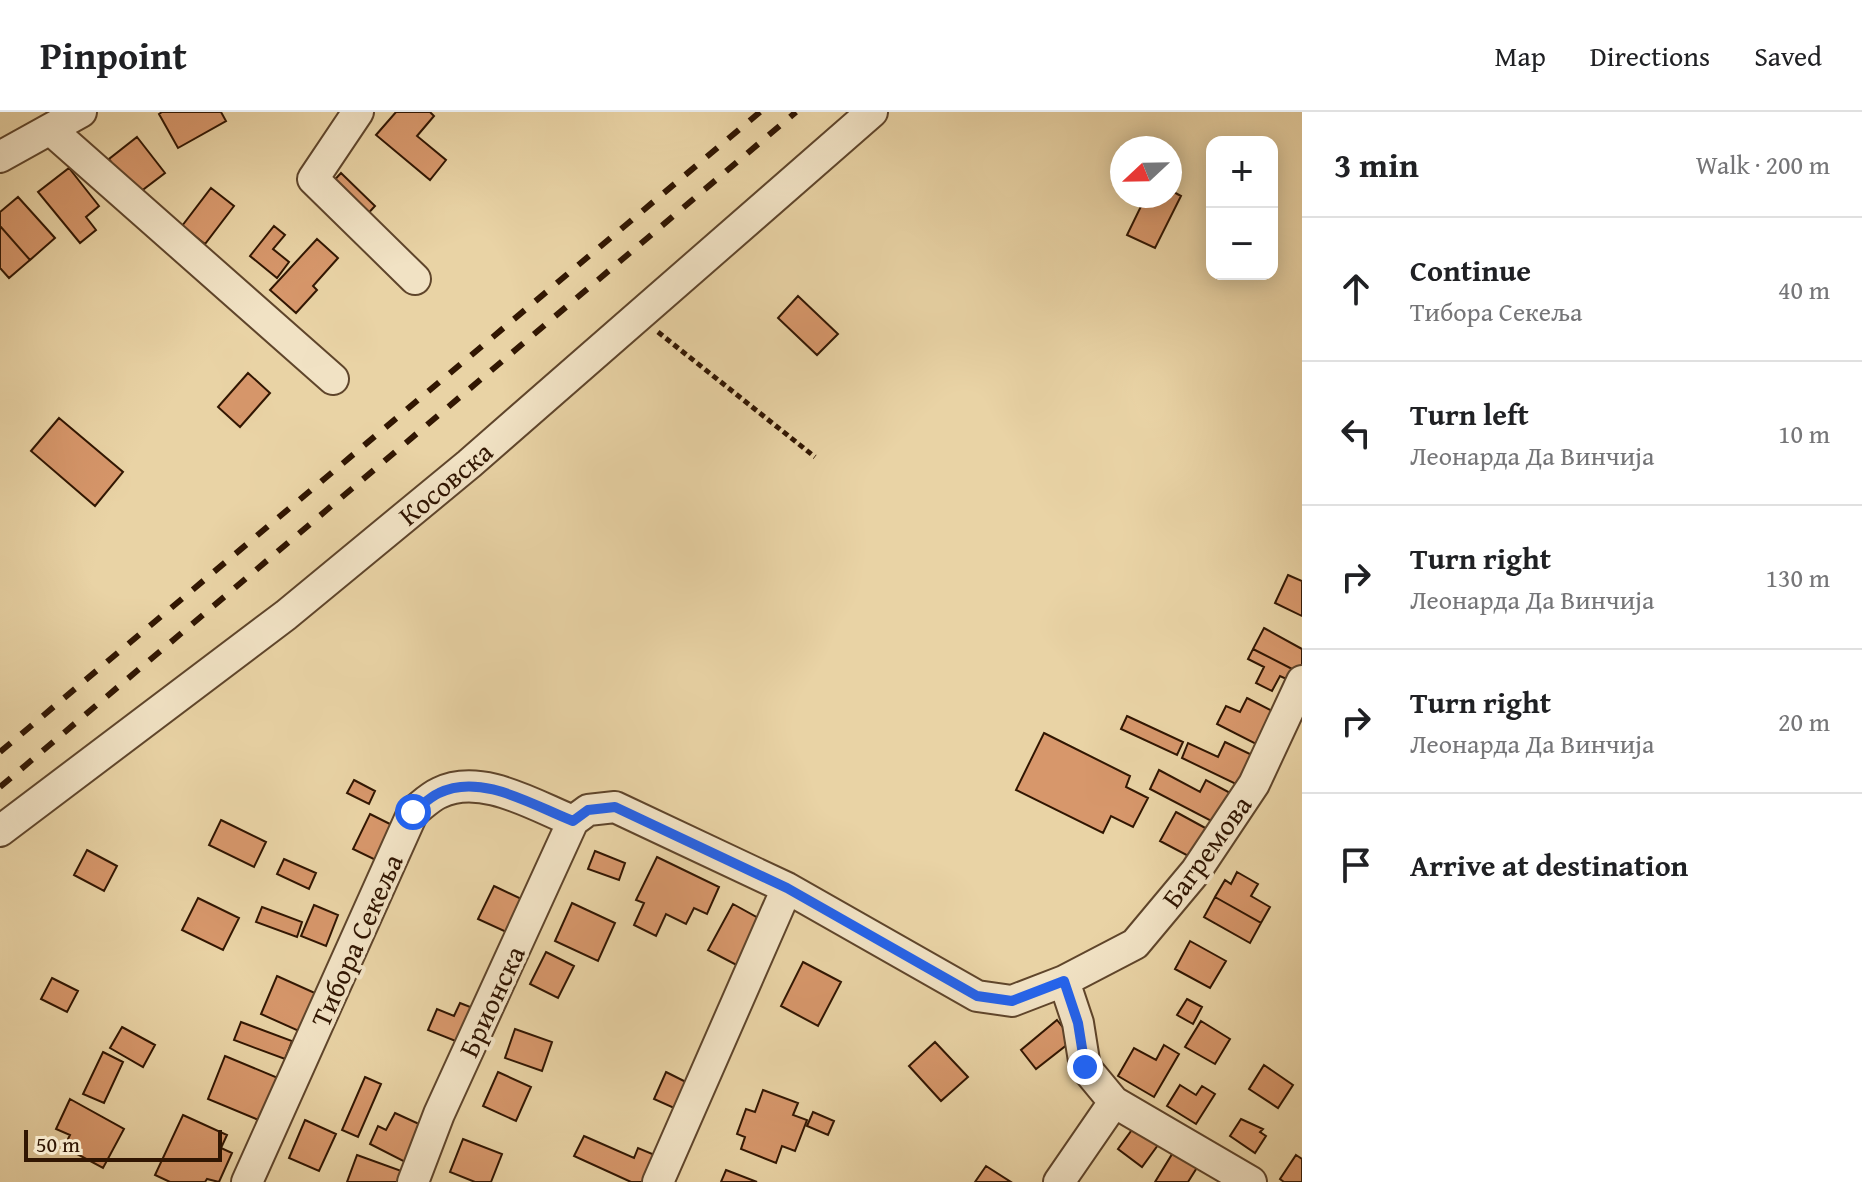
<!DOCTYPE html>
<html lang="en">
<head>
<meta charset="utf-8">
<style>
	:root { --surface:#fff; --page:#f2f2f2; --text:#202124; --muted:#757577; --line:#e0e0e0 }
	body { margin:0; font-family:"Gentium Book Plus",serif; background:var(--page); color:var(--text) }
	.controls { position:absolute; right:24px; top:24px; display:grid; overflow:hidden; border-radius:16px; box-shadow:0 4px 20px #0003 }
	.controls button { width:72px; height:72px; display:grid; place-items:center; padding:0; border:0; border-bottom:2px solid var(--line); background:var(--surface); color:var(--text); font:40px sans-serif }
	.compass { position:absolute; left:1110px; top:24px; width:72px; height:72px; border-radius:50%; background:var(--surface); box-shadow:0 4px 20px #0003; rotate:248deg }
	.scale { position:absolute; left:24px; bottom:20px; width:198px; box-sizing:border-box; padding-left:8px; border:4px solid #311602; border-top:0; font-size:22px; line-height:28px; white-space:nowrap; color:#311602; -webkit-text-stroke:6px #f1e2c4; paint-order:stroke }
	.stop { position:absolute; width:24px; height:24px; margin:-18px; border:6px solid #2563eb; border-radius:50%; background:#fff }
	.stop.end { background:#2563eb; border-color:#fff; box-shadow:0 2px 8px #0008 }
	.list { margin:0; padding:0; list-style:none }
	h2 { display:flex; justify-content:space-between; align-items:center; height:104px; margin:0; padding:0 32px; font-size:34px }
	h2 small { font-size:26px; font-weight:400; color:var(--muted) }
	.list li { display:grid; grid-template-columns:52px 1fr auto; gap:24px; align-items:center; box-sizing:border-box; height:144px; padding:0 32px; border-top:2px solid var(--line) }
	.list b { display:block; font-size:30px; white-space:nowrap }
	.list p { margin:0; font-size:26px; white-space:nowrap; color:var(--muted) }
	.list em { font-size:26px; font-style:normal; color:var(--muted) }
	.icon { flex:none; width:44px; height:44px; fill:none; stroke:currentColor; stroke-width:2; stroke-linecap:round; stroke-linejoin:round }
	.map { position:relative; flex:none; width:1302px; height:1070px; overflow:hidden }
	header { display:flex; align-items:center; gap:48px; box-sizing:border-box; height:112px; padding:0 40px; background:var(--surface); border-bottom:2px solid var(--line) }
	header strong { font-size:38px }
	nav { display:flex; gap:44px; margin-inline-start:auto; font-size:28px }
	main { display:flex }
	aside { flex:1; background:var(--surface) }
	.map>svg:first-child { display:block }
	.building { fill:#d7976b; stroke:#311602; stroke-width:2 }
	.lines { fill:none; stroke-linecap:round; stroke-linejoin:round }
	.minor-casing { stroke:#5f452b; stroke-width:34 }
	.path { stroke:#311602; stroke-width:5; stroke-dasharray:6 4; stroke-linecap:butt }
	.minor { stroke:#f1e2c4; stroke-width:30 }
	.rail { stroke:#311602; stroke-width:6; stroke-dasharray:14 14; stroke-linecap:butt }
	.route { stroke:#2563eb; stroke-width:10 }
	.labels { text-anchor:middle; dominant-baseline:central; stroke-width:8; stroke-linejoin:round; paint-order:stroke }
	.street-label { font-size:28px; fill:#311602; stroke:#f1e2c4 }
</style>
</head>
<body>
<header>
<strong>Pinpoint</strong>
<nav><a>Map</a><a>Directions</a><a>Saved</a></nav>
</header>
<main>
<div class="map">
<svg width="1302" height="1070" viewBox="0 0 1302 1070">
	<rect width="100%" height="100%" fill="#e9d3a5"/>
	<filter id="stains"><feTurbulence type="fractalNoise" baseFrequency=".0025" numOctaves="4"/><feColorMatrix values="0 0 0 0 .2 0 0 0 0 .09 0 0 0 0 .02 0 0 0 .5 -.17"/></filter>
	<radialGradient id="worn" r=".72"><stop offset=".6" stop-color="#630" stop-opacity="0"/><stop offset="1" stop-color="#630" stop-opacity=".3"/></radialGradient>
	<path class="building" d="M 162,0 L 221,0 L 226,9 L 178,36 L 159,2 Z
		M 396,0 L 430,0 L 434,4 L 417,24 L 446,48 L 430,68 L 376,23 Z
		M 137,25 L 165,61 L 136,83 L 109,47 Z
		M 69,56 L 99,94 L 86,105 L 96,118 L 80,131 L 38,80 Z
		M 341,61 L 375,94 L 362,108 L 328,75 Z
		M 211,76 L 234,94 L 205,132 L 182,114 Z
		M 1170,78 L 1181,84 L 1155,136 L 1127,123 L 1146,84 L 1170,84 Z
		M 18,85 L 55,126 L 30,148 L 0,114 L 0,100 Z
		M 0,114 L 30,148 L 9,166 L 0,156 Z
		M 274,114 L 285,123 L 273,137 L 289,150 L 277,166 L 250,144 Z
		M 317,127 L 338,146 L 313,174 L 317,178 L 296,201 L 270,178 Z
		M 798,184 L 838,222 L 817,243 L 778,206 Z
		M 248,261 L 270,281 L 240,315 L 218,295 Z
		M 59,306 L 123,360 L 95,394 L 31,339 Z
		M 1288,463 L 1302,469 L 1302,504 L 1275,491 Z
		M 1264,516 L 1302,537 L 1302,552 L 1298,560 L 1253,537 Z
		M 1253,537 L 1298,560 L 1293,570 L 1280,564 L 1272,579 L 1256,571 L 1264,555 L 1248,547 Z
		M 1247,586 L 1276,601 L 1260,634 L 1217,612 L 1226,594 L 1240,600 Z
		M 1127,604 L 1183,630 L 1177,643 L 1121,617 Z
		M 1044,621 L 1130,664 L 1126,675 L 1148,686 L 1133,715 L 1111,704 L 1103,721 L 1016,678 Z
		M 1225,630 L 1252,643 L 1238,673 L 1182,646 L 1188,631 L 1218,645 Z
		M 1159,658 L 1200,680 L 1206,668 L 1234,683 L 1219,713 L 1150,677 Z
		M 354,668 L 375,679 L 369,692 L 347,681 Z
		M 1176,700 L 1209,718 L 1194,747 L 1160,729 Z
		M 370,702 L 402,718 L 386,753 L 353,737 Z
		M 221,708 L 266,730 L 254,755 L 209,733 Z
		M 87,738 L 117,754 L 104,779 L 74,763 Z
		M 595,739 L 625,751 L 619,768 L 588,757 Z
		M 657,745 L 719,775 L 707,802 L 694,796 L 686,812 L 666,802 L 656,824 L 634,813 L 644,791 L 636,788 Z
		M 284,747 L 316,761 L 309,777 L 277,762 Z
		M 1237,760 L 1258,772 L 1251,784 L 1270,795 L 1261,811 L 1215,785 L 1225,768 L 1231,772 Z
		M 494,774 L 530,791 L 515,824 L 478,807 Z
		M 1215,785 L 1261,811 L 1250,831 L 1204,805 Z
		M 198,786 L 239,806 L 223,838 L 182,818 Z
		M 572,791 L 615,811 L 598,849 L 555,829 Z
		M 733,792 L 769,812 L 744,857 L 708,838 Z
		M 314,793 L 338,803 L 326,834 L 301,824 Z
		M 262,795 L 302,810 L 297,825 L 256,810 Z
		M 1190,829 L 1226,849 L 1210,876 L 1175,857 Z
		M 546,840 L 574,854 L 558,886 L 530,872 Z
		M 803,850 L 841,870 L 818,914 L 781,894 Z
		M 277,864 L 326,886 L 310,924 L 261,902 Z
		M 52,866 L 78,879 L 67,900 L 41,887 Z
		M 1187,887 L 1202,895 L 1193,912 L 1177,903 Z
		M 460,891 L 478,898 L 463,932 L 428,918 L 437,897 L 454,904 Z
		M 1057,908 L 1073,928 L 1036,957 L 1021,938 Z
		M 1201,909 L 1230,927 L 1215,952 L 1185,935 Z
		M 241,910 L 292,929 L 285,947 L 234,928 Z
		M 122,915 L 155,933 L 143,955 L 110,936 Z
		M 515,917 L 552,930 L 542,959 L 505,946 Z
		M 935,930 L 968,965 L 941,989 L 909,954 Z
		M 1164,933 L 1179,942 L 1154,985 L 1118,964 L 1134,936 L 1156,948 Z
		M 103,940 L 123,950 L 104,991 L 83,982 Z
		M 225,944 L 278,966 L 261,1009 L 208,987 Z
		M 1264,953 L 1293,973 L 1278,996 L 1249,977 Z
		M 498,960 L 531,975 L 516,1009 L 483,994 Z
		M 666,960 L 694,974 L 683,1000 L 654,987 Z
		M 365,965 L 381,972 L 358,1025 L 342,1018 Z
		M 1180,973 L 1196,983 L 1202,974 L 1215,982 L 1196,1012 L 1167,994 Z
		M 763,978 L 798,991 L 793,1003 L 807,1008 L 795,1039 L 782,1034 L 776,1051 L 741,1037 L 745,1025 L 737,1022 L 746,997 L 755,1000 Z
		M 70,987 L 124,1017 L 103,1056 L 64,1035 L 70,1023 L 56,1017 Z
		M 813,1000 L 834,1009 L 828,1023 L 807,1014 Z
		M 395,1001 L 430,1017 L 413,1054 L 370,1032 L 378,1014 L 386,1018 Z
		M 183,1003 L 227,1023 L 221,1036 L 232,1041 L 219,1070 L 207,1067 L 205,1070 L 170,1070 L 155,1063 Z
		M 1241,1007 L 1263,1017 L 1260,1020 L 1266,1024 L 1255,1041 L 1230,1024 Z
		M 305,1008 L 336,1022 L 319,1059 L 289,1046 Z
		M 1134,1015 L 1158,1033 L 1142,1055 L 1118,1037 Z
		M 584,1024 L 634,1046 L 638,1036 L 662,1046 L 653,1070 L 631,1070 L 574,1044 Z
		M 463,1027 L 502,1042 L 491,1070 L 475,1070 L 450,1060 Z
		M 1174,1039 L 1198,1054 L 1188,1070 L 1155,1070 Z
		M 357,1043 L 407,1061 L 403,1070 L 347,1070 Z
		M 1296,1043 L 1302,1047 L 1302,1070 L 1284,1070 L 1280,1067 Z
		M 986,1054 L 1011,1070 L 975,1070 Z
		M 726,1058 L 757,1070 L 721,1070 Z"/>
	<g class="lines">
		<defs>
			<path id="minor" d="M 358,0 L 313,67 L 415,167
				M 51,18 L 333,267
				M 0,45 L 81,0
				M 0,719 L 286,503 L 469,352 L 872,0
				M 1064,869 L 1135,832 L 1196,759 L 1254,672 L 1302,569
				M 247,1070 L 413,700 C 421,694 430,685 439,681 C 481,660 535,694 573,709
				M 413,1070 L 439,1002 L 573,709 L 588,698 L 615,695 L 787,776 L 977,884 L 1012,889 L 1064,869 L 1078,911 L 1085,955 L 1114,990 L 1251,1070
				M 658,1070 L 787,776
				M 1059,1070 L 1114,990"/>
		</defs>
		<use href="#minor" class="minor-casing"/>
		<path class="path" d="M 658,220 L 815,345"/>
		<use href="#minor" class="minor"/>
		<path class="rail" d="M 0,640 L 760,0
			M 0,675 L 796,0"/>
	</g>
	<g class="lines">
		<path class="route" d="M 413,700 C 421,694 430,685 439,681 C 481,660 534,694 573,709 L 588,698 L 615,695 L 787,776 L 977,884 L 1012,889 L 1064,869 L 1078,911 L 1085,955"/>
	</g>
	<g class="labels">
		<g class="street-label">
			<text transform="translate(445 371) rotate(-40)">Косовска</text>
			<text transform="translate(1206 739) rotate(-54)">Багремова</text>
			<text transform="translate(356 828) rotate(-66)">Тибора Секеља</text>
			<text transform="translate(491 889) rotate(-65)">Брионска</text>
		</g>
	</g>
	<rect width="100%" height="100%" filter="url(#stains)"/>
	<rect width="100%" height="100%" fill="url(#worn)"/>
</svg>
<div class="controls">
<button>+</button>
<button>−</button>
</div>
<svg class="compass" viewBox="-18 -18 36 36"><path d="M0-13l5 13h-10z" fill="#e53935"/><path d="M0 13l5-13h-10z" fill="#757577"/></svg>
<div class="scale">50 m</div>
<div class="stop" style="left:413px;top:700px"></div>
<div class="stop end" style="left:1085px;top:955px"></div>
</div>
<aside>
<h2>3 min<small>Walk · 200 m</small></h2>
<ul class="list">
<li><svg class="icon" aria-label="ahead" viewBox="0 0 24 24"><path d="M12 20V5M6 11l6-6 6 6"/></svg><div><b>Continue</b><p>Тибора Секеља</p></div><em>40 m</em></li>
<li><svg class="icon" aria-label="left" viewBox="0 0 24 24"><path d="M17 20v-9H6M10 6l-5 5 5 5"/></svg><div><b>Turn left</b><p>Леонарда Да Винчија</p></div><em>10 m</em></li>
<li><svg class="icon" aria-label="right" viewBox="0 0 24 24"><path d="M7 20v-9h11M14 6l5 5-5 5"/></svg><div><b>Turn right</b><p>Леонарда Да Винчија</p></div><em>130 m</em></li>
<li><svg class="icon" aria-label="right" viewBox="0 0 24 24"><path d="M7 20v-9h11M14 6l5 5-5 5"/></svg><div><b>Turn right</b><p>Леонарда Да Винчија</p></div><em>20 m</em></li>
<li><svg class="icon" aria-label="arrive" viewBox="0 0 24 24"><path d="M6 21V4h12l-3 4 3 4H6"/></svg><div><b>Arrive at destination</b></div></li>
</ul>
</aside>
</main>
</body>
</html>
